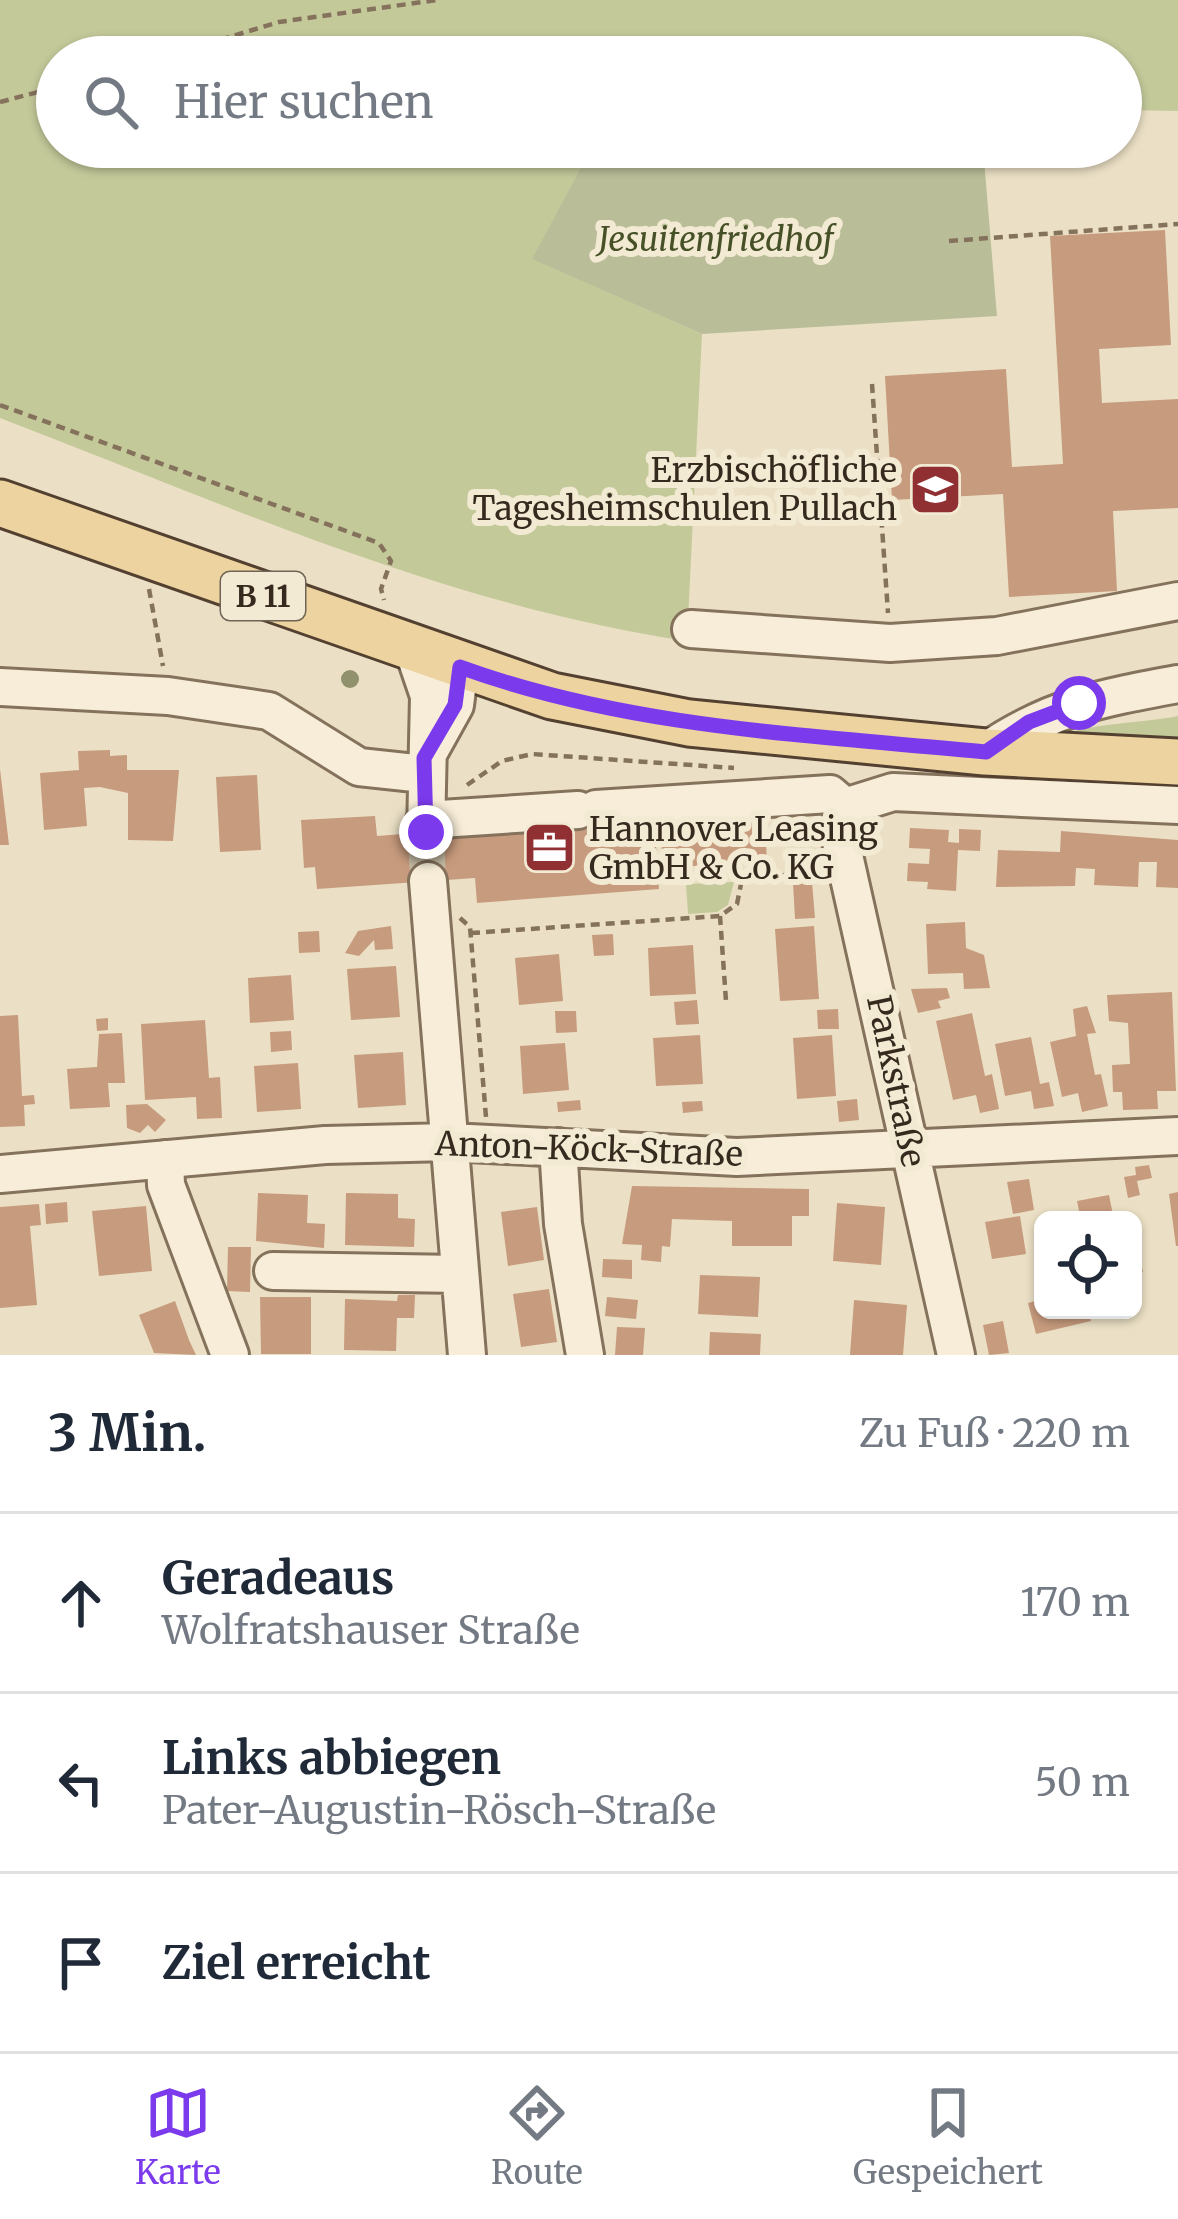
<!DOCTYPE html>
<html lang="de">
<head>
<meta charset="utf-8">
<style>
	:root { --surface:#fff; --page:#f6f6f7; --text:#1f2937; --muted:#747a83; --line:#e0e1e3; --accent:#7c3aed }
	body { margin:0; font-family:Merriweather,serif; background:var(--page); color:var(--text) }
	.controls { position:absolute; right:36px; bottom:36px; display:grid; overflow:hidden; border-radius:18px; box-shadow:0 3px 9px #0004 }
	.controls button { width:108px; height:108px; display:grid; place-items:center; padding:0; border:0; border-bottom:3px solid var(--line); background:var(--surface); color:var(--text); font:60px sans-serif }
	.stop { position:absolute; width:36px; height:36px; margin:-27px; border:9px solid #7c3aed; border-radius:50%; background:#fff }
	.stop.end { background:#7c3aed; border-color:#fff; box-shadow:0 3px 12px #0008 }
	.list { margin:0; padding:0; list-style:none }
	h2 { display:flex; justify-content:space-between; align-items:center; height:156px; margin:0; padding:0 48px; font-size:51px }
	h2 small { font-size:39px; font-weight:400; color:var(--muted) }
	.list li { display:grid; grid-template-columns:78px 1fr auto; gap:36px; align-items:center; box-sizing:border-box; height:180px; padding:0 48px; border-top:3px solid var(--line) }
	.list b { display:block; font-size:45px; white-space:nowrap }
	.list p { margin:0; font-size:39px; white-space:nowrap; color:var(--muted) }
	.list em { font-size:39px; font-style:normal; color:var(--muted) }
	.icon { flex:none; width:66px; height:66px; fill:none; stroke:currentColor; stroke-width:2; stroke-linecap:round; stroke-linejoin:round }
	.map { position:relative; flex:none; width:1178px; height:1355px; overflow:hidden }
	.search { position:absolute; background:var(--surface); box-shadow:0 3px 9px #0004; left:36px; right:36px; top:36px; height:132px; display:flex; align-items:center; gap:30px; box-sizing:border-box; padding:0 42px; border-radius:66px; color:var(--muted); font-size:45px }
	.sheet { height:696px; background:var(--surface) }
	nav { display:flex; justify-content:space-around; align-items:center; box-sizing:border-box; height:168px; border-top:3px solid var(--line); background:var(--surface); font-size:33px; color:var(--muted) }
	nav a { display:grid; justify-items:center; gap:6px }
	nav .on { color:var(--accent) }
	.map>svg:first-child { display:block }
	.green { fill:#c4c99a }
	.cemetery { fill:#babe98 }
	.building { fill:#c79b7d }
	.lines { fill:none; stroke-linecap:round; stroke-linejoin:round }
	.minor-tunnel { stroke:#c7bca4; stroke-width:36; stroke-dasharray:36 18; stroke-linecap:butt }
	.minor-casing { stroke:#85725c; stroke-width:42 }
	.major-casing { stroke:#534030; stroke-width:51 }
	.path { stroke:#85725c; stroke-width:4.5; stroke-dasharray:9 6; stroke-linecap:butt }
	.minor { stroke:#f7edd8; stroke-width:36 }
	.major { stroke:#ecd39f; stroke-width:45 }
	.tree { fill:#91916e }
	.route { stroke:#7c3aed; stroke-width:15 }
	.labels { text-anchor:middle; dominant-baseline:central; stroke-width:12; stroke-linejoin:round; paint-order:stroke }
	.shield { fill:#f3ead4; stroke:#6f6455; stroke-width:3 }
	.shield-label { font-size:30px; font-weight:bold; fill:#362a1f }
	.park-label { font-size:33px; font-style:italic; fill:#475127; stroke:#f3ead4 }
	.poi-label { font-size:33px; fill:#362a1f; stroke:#f3ead4; text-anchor:end }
	.street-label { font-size:33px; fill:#362a1f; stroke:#f3ead4 }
</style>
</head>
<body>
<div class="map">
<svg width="1178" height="1355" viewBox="0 0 1178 1355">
	<rect width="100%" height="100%" fill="#ebe0c5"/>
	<path class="green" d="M 0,0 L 1178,0 L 1178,111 L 1121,110 L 1121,57 L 711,57 L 682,51 L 676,57 L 57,57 L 57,147 L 592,147 L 533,259 L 702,334 L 687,641 C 449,606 224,504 0,418 Z
		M 1178,716 L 1178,741 L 1061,735 C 1099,722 1138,724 1178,716 Z
		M 734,882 L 728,905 L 717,912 L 688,914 L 686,884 Z"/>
	<path class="cemetery" d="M 592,147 L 983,147 L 997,316 L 702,334 L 532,259 Z"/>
	<path class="building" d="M 1165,230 L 1171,345 L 1099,349 L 1102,403 L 1178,399 L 1178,508 L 1113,511 L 1117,591 L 1009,597 L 1003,494 L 892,500 L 885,376 L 1006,369 L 1012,467 L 1063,464 L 1050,236 Z
		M 110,750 L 110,756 L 127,755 L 127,770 L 179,770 L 173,841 L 128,840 L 128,793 L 100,787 L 84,788 L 87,826 L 44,830 L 40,773 L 79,770 L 78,751 Z
		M 0,769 L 9,845 L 0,845 Z
		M 257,775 L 261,850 L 220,852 L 216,777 Z
		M 594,791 L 596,820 L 654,816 L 659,889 L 477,903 L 475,878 L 317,889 L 315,867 L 304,868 L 301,820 L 375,816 L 377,836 L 578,821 L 576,792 Z
		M 764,809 L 767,861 L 663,868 L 660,816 Z
		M 910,828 L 949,830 L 948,842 L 959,843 L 959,829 L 981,830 L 980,851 L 958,850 L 956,891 L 927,889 L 928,882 L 907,881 L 908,863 L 929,864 L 930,849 L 909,848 Z
		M 1061,831 L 1178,840 L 1178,888 L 1156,887 L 1157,862 L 1139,862 L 1138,887 L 1094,885 L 1095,869 L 1076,868 L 1075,886 L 996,887 L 998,850 L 1060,852 Z
		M 812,882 L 815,918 L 795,919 L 793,883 Z
		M 965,922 L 966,948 L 984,955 L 990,988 L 964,989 L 963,973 L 928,974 L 926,924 Z
		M 391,926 L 393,949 L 375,950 L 374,940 L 359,956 L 345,953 L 358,931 Z
		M 814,926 L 819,999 L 780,1001 L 775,929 Z
		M 319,931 L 320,952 L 299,953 L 298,932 Z
		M 613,934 L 614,955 L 594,956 L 592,935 Z
		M 693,945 L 696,994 L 650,996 L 648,948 Z
		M 559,954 L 563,1001 L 519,1005 L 515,958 Z
		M 396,966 L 400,1017 L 351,1020 L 347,969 Z
		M 291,975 L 294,1020 L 250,1023 L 248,978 Z
		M 947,988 L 950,998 L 938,1001 L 941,1008 L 918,1013 L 911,989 Z
		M 1172,992 L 1176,1091 L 1157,1091 L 1158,1109 L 1123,1110 L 1122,1092 L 1113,1092 L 1112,1065 L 1130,1064 L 1128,1023 L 1109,1021 L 1107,995 Z
		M 697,1000 L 699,1024 L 676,1025 L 674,1002 Z
		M 1087,1006 L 1096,1033 L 1087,1034 L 1095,1075 L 1101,1074 L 1108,1106 L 1082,1112 L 1078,1093 L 1062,1097 L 1050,1042 L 1076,1036 L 1073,1009 Z
		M 838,1009 L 839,1029 L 818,1029 L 817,1010 Z
		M 555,1011 L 576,1011 L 577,1032 L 556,1033 Z
		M 972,1013 L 985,1076 L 992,1074 L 999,1109 L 980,1113 L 976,1095 L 953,1100 L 936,1021 Z
		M 18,1015 L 22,1096 L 34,1095 L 35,1104 L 24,1105 L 25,1126 L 0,1127 L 0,1016 Z
		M 108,1018 L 108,1030 L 97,1031 L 96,1019 Z
		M 205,1020 L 209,1078 L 220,1077 L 222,1118 L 197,1119 L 196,1097 L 145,1100 L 141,1024 Z
		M 291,1031 L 292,1050 L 271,1052 L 270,1032 Z
		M 122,1033 L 125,1083 L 108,1083 L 110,1107 L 70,1109 L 67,1069 L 97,1067 L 99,1034 Z
		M 700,1035 L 703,1084 L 656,1086 L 653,1038 Z
		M 832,1035 L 836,1096 L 797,1099 L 793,1038 Z
		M 1031,1037 L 1040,1084 L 1049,1082 L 1054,1106 L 1034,1109 L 1031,1091 L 1005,1096 L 995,1044 Z
		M 565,1043 L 569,1090 L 523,1094 L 520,1046 Z
		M 403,1052 L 406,1105 L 358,1108 L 354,1055 Z
		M 298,1063 L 301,1109 L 257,1112 L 254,1066 Z
		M 857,1099 L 859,1120 L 839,1122 L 837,1101 Z
		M 580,1100 L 581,1110 L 558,1112 L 557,1102 Z
		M 702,1101 L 703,1111 L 683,1113 L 682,1102 Z
		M 147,1104 L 166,1120 L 155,1132 L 148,1125 L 140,1133 L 127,1128 L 126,1105 Z
		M 1149,1165 L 1152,1178 L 1137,1181 L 1140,1195 L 1128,1198 L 1124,1177 L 1136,1175 L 1135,1167 Z
		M 1029,1179 L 1034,1210 L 1013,1214 L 1007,1182 Z
		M 632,1186 L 809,1189 L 809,1216 L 792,1216 L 792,1246 L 732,1246 L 732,1221 L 672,1219 L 670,1247 L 662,1246 L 661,1262 L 641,1260 L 642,1245 L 622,1244 Z
		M 1178,1192 L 1178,1246 L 1176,1246 L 1169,1194 Z
		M 258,1193 L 308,1195 L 307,1223 L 325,1224 L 324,1248 L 256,1241 Z
		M 346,1193 L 398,1194 L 398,1218 L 415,1219 L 414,1247 L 345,1245 Z
		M 1109,1195 L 1114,1220 L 1081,1220 L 1077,1201 Z
		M 67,1202 L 68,1222 L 46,1224 L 45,1204 Z
		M 837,1203 L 885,1207 L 881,1265 L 833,1261 Z
		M 39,1204 L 41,1225 L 30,1226 L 37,1305 L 0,1308 L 0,1207 Z
		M 146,1206 L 152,1271 L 99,1276 L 92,1211 Z
		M 537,1207 L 544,1260 L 508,1266 L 501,1212 Z
		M 1020,1216 L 1026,1254 L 992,1259 L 985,1222 Z
		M 228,1247 L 251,1247 L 250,1292 L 227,1291 Z
		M 1137,1248 L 1143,1272 L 1133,1275 L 1133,1249 Z
		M 603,1259 L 632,1260 L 632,1279 L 602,1277 Z
		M 700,1275 L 760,1277 L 758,1317 L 698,1314 Z
		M 549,1289 L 557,1342 L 521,1347 L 513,1294 Z
		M 398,1295 L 415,1295 L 414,1318 L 397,1318 L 396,1351 L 344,1350 L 345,1299 L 397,1301 Z
		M 260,1297 L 311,1297 L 311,1354 L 261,1354 Z
		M 607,1297 L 638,1300 L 636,1319 L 605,1316 Z
		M 1043,1299 L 1043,1310 L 1088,1310 L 1091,1321 L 1036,1334 L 1028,1303 Z
		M 854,1300 L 907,1305 L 903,1355 L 850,1355 Z
		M 175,1301 L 189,1340 L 196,1355 L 154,1353 L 139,1315 Z
		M 1003,1321 L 1009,1353 L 989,1355 L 983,1325 Z
		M 617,1327 L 645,1328 L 643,1355 L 615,1355 Z
		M 710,1332 L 761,1334 L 760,1355 L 709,1355 Z"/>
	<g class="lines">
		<path class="minor-tunnel" d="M 426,833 L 428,881"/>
		<defs>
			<path id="minor" d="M 691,629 L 890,643 L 997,636 L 1178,601
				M 413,649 L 429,696 L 426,833
				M 0,687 L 168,696 L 269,711 L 359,767 L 424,774
				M 430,750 L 455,705 L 460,667
				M 985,752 C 1050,707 1102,698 1178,684
				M 845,807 L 839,833 L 956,1355
				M 845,807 L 893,792 L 1178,805
				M 596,809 L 830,794 L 845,807
				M 425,820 L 578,810
				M 428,881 L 467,1355
				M 558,1147 L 563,1224 L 585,1355
				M 165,1159 L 166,1185 L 230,1355
				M 0,1174 L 325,1145 L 450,1142 L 737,1157 L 1178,1136
				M 273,1271 L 460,1274"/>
			<path id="major" d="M 0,503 L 552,696 L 689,723 L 985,752 L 1178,762"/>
		</defs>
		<use href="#minor" class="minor-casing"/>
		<use href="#major" class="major-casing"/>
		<path class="path" d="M 163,57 L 279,22 L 437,0
			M 0,102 L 57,87
			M 949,241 L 1178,224
			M 872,384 L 888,613
			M 0,405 L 379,543 L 391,561 L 381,589 L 384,600
			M 149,589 L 163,666
			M 467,785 L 502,761 L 532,754 L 734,768
			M 720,916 L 726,1001
			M 460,918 L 470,927 L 486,1117
			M 471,933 L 720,916 L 737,904 L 742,879 L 818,872"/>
		<use href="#minor" class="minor"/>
		<use href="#major" class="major"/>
	</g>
	<circle class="tree" cx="350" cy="679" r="9"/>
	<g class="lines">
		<path class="route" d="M 426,832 L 424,758 L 455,705 L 460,667 C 628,728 809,735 986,752 L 1029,722 L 1079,703"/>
	</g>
	<defs>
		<symbol id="school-square" viewBox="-11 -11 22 22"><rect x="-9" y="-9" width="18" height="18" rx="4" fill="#903032" stroke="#f3ead4"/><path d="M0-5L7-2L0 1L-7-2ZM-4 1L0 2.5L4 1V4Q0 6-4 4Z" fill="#fff"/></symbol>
		<symbol id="office-square" viewBox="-11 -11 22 22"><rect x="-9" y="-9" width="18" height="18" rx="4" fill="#903032" stroke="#f3ead4"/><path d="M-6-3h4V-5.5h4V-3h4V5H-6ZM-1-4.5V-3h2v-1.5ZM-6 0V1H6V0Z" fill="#fff"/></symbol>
	</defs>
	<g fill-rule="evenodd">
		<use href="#school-square" x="906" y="460" width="59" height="59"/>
		<use href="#office-square" x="520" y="818" width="59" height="59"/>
	</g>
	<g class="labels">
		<rect class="shield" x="221" y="572" width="84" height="48" rx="9"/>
		<g class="shield-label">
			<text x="263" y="596">B 11</text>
		</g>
		<g class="park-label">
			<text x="716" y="239">Jesuitenfriedhof</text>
		</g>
		<g class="poi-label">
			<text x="897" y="470">Erzbischöfliche<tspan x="897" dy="38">Tagesheimschulen Pullach</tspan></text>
			<text x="589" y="829" text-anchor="start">Hannover Leasing<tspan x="589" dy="38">GmbH &amp; Co. KG</tspan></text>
		</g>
		<g class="street-label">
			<text transform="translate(896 1081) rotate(78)">Parkstraße</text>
			<text transform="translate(589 1149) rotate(2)">Anton-Köck-Straße</text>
		</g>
	</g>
</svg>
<div class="controls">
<button><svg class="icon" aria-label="locate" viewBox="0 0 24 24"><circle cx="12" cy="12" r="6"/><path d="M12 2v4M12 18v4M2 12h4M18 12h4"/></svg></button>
</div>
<div class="stop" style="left:1079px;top:703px"></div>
<div class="stop end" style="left:426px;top:832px"></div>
<div class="search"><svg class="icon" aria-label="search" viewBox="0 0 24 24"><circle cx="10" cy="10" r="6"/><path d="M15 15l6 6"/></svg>Hier suchen</div>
</div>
<section class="sheet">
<h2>3 Min.<small>Zu Fuß · 220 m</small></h2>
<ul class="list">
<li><svg class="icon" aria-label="ahead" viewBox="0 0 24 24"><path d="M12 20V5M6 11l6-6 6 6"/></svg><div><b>Geradeaus</b><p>Wolfratshauser Straße</p></div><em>170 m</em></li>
<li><svg class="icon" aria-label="left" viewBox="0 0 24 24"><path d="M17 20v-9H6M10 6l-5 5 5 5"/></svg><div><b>Links abbiegen</b><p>Pater-Augustin-Rösch-Straße</p></div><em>50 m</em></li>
<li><svg class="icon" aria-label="arrive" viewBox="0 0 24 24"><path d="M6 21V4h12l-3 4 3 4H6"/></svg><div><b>Ziel erreicht</b></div></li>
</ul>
</section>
<nav>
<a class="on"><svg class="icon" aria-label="map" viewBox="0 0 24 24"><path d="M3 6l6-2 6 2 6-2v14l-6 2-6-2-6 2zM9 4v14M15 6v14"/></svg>Karte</a>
<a><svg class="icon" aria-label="directions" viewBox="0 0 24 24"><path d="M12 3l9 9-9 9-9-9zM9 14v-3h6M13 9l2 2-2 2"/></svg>Route</a>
<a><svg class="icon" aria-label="saved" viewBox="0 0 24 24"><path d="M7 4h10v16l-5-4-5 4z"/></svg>Gespeichert</a>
</nav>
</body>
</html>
